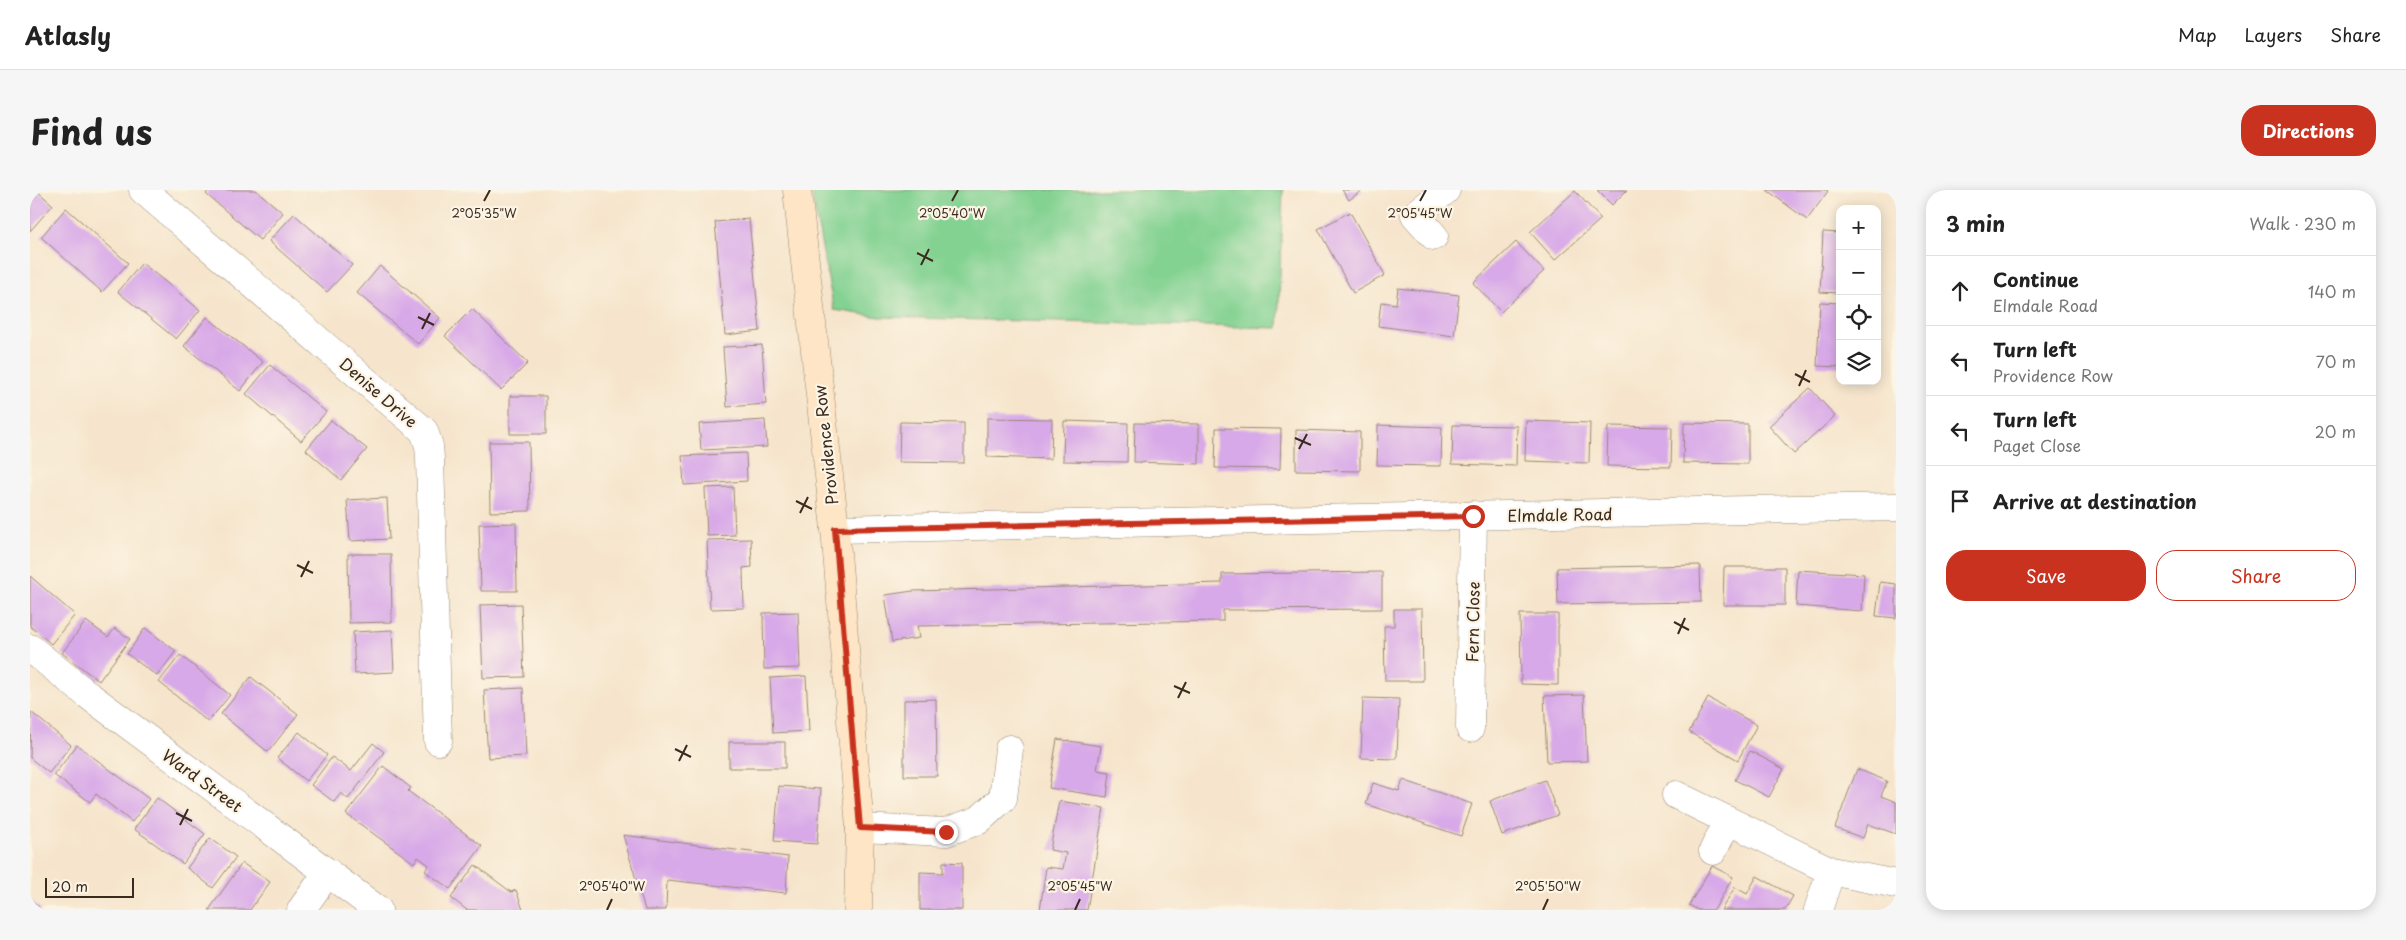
<!DOCTYPE html>
<html lang="en">
<head>
<meta charset="utf-8">
<style>
	:root { --surface:#fff; --page:#f6f6f6; --text:#222; --muted:#767676; --line:#e0e0e0; --accent:#c8321e }
	body { margin:0; font-family:"Playpen Sans",sans-serif; background:var(--page); color:var(--text) }
	.controls { position:absolute; right:15px; top:15px; display:grid; overflow:hidden; border-radius:10px; box-shadow:0 2px 12px #0003 }
	.controls button { width:45px; height:45px; display:grid; place-items:center; padding:0; border:0; border-bottom:1px solid var(--line); background:var(--surface); color:var(--text); font:25px sans-serif }
	.scale { position:absolute; left:15px; bottom:12px; width:89px; box-sizing:border-box; padding-left:5px; border:2px solid #3b2a1e; border-top:0; font-size:14px; line-height:18px; white-space:nowrap; color:#3b2a1e; -webkit-text-stroke:4px #fcf5e5; paint-order:stroke }
	.stop { position:absolute; width:15px; height:15px; margin:-11px; border:4px solid #c8321e; border-radius:50%; background:#fff }
	.stop.end { background:#c8321e; border-color:#fff; box-shadow:0 1px 5px #0008 }
	.list { margin:0; padding:0; list-style:none }
	h2 { display:flex; justify-content:space-between; align-items:center; height:65px; margin:0; padding:0 20px; font-size:21px }
	h2 small { font-size:16px; font-weight:400; color:var(--muted) }
	.list li { display:grid; grid-template-columns:32px 1fr auto; gap:15px; align-items:center; box-sizing:border-box; height:70px; padding:0 20px; border-top:1px solid var(--line) }
	.list b { display:block; font-size:19px; white-space:nowrap }
	.list p { margin:0; font-size:16px; white-space:nowrap; color:var(--muted) }
	.list em { font-size:16px; font-style:normal; color:var(--muted) }
	.actions { display:flex; gap:10px; padding:15px 20px }
	.actions a { flex:1; padding:11px 0; border:1px solid var(--accent); border-radius:20px; text-align:center; font-size:18px; color:var(--accent) }
	.actions .main { background:var(--accent); color:#fff }
	.icon { flex:none; width:28px; height:28px; fill:none; stroke:currentColor; stroke-width:2; stroke-linecap:round; stroke-linejoin:round }
	.map { position:relative; flex:none; width:1866px; height:720px; overflow:hidden; border-radius:20px }
	header { display:flex; align-items:center; gap:30px; box-sizing:border-box; height:70px; padding:0 25px; background:var(--surface); border-bottom:1px solid var(--line) }
	header strong { font-size:24px }
	nav { display:flex; gap:28px; margin-inline-start:auto; font-size:18px }
	.intro { display:flex; align-items:center; justify-content:space-between; box-sizing:border-box; height:120px; padding:0 30px }
	h1 { margin:0; font-size:35px }
	.button { padding:12px 22px; border-radius:20px; background:var(--accent); color:#fff; font-size:18px; font-weight:700 }
	main { display:flex; gap:30px; padding:0 30px }
	aside { flex:1; background:var(--surface); border-radius:20px; box-shadow:0 2px 12px #0003 }
	.map>svg:first-child { display:block }
	.green { fill:#83d292; stroke:#5f7e58 }
	.building { fill:#d8a9e8 }
	.lines { fill:none; stroke-linecap:round; stroke-linejoin:round }
	.street-casing { stroke:#988875; stroke-width:29 }
	.secondary-casing { stroke:#988875; stroke-width:29 }
	.street { stroke:#fff; stroke-width:28 }
	.secondary { stroke:#fde5c5; stroke-width:28 }
	.route { stroke:#c8321e; stroke-width:6 }
	.ticks { fill:none; stroke:#3b2a1e; stroke-width:2 }
	.labels { text-anchor:middle; dominant-baseline:central; stroke-width:4.5; stroke-linejoin:round; paint-order:stroke }
	.street-label { font-size:16px; fill:#3b2a1e; stroke:#fcf5e5 }
	.ticks-label { font-size:12px; text-anchor:middle; fill:#3b2a1e; stroke:#fcf5e5; stroke-width:4.5; stroke-linejoin:round; paint-order:stroke }
</style>
</head>
<body>
<header>
<strong>Atlasly</strong>
<nav><a>Map</a><a>Layers</a><a>Share</a></nav>
</header>
<div class="intro"><h1>Find us</h1><a class="button">Directions</a></div>
<main>
<div class="map">
<svg width="1866" height="720" viewBox="0 0 1866 720">
	<rect width="100%" height="100%" fill="#fcf5e5"/>
	<filter id="ink" filterUnits="userSpaceOnUse"><feTurbulence type="fractalNoise" baseFrequency=".02" numOctaves="2"/><feDisplacementMap in="SourceGraphic" scale="10" xChannelSelector="R" yChannelSelector="G"/><feConvolveMatrix kernelMatrix="1 2 1 2 8 2 1 2 1" color-interpolation-filters="sRGB"/></filter>
	<filter id="wash" filterUnits="userSpaceOnUse"><feTurbulence type="fractalNoise" baseFrequency=".0096" numOctaves="4" result="noise"/><feDisplacementMap in="SourceGraphic" scale="20" xChannelSelector="R" yChannelSelector="G"/><feGaussianBlur stdDeviation="1.12" result="paint"/><feColorMatrix in="noise" values="0 0 0 0 0 0 0 0 0 0 0 0 0 0 0 0 0 1.4 0 .05"/><feComposite in="paint" operator="in"/></filter>
	<g filter="url(#wash)">
		<rect width="100%" height="100%" fill="#f6e5cc"/>
		<path class="green" d="M 781,0 L 1253,0 L 1248,138 L 850,127 L 804,120 Z"/>
		<g id="blocks">
			<path class="building" d="M 0,0 L 6,0 L 23,15 L 0,41 Z
				M 179,0 L 226,0 L 253,23 L 230,50 L 176,4 Z
				M 1312,0 L 1333,0 L 1319,10 Z
				M 1567,0 L 1597,0 L 1582,15 Z
				M 1737,0 L 1796,0 L 1798,1 L 1777,30 Z
				M 1545,1 L 1571,29 L 1525,70 L 1500,42 Z
				M 36,18 L 98,73 L 72,102 L 11,47 Z
				M 1320,22 L 1355,85 L 1323,103 L 1288,39 Z
				M 264,24 L 322,75 L 297,102 L 239,51 Z
				M 719,29 L 730,141 L 695,145 L 685,32 Z
				M 1793,42 L 1810,43 L 1810,103 L 1790,102 Z
				M 1486,52 L 1514,81 L 1471,122 L 1443,93 Z
				M 112,73 L 170,120 L 146,149 L 88,102 Z
				M 350,76 L 410,128 L 388,154 L 327,103 Z
				M 1368,98 L 1429,105 L 1424,146 L 1348,136 L 1351,112 L 1366,114 Z
				M 1790,112 L 1810,113 L 1810,177 L 1787,176 Z
				M 442,119 L 498,173 L 471,200 L 415,146 Z
				M 177,127 L 233,172 L 210,201 L 154,156 Z
				M 732,155 L 736,214 L 697,217 L 693,157 Z
				M 240,175 L 296,222 L 271,251 L 216,204 Z
				M 1780,198 L 1805,226 L 1764,264 L 1739,236 Z
				M 480,206 L 516,206 L 516,244 L 480,244 Z
				M 957,228 L 1022,229 L 1021,269 L 957,267 Z
				M 301,230 L 337,259 L 311,290 L 276,260 Z
				M 735,230 L 737,257 L 671,260 L 669,234 Z
				M 1034,231 L 1098,233 L 1097,272 L 1033,271 Z
				M 1496,231 L 1560,233 L 1559,273 L 1495,271 Z
				M 870,232 L 934,233 L 934,273 L 869,272 Z
				M 1105,233 L 1169,234 L 1169,274 L 1104,272 Z
				M 1654,233 L 1718,234 L 1718,274 L 1653,273 Z
				M 1348,235 L 1412,237 L 1411,276 L 1347,275 Z
				M 1423,235 L 1487,236 L 1486,276 L 1422,274 Z
				M 1578,236 L 1642,237 L 1641,277 L 1577,276 Z
				M 1186,238 L 1251,239 L 1250,279 L 1185,278 Z
				M 1266,240 L 1330,242 L 1330,281 L 1266,280 Z
				M 459,252 L 499,252 L 500,321 L 460,322 Z
				M 716,263 L 717,291 L 654,295 L 652,266 Z
				M 703,297 L 705,345 L 677,346 L 675,298 Z
				M 357,308 L 359,349 L 320,351 L 317,310 Z
				M 486,333 L 487,401 L 451,401 L 449,334 Z
				M 721,349 L 722,377 L 713,378 L 714,418 L 680,419 L 677,350 Z
				M 318,364 L 361,364 L 362,432 L 319,433 Z
				M 1670,375 L 1671,412 L 1528,414 L 1527,378 Z
				M 1694,377 L 1755,377 L 1755,415 L 1693,415 Z
				M 1768,380 L 1834,384 L 1832,421 L 1766,416 Z
				M 1352,382 L 1352,419 L 1193,420 L 1193,431 L 887,436 L 889,448 L 862,452 L 855,405 L 883,401 L 1192,393 L 1192,384 Z
				M 0,386 L 45,425 L 21,454 L 0,436 Z
				M 1850,392 L 1866,394 L 1866,428 L 1846,426 Z
				M 491,414 L 494,487 L 453,488 L 450,415 Z
				M 1364,419 L 1392,419 L 1393,491 L 1355,491 L 1354,436 L 1364,436 Z
				M 768,422 L 770,478 L 734,479 L 733,423 Z
				M 1490,424 L 1528,424 L 1528,495 L 1491,494 Z
				M 56,431 L 78,447 L 85,438 L 100,449 L 69,491 L 32,463 Z
				M 115,438 L 146,461 L 127,486 L 97,464 Z
				M 362,440 L 364,482 L 325,484 L 323,442 Z
				M 150,465 L 200,505 L 178,532 L 129,492 Z
				M 776,486 L 779,541 L 743,543 L 740,488 Z
				M 221,487 L 268,524 L 238,562 L 191,524 Z
				M 493,498 L 496,566 L 458,568 L 454,500 Z
				M 1554,505 L 1557,571 L 1517,572 L 1514,506 Z
				M 1333,508 L 1369,509 L 1367,569 L 1331,568 Z
				M 1678,508 L 1727,535 L 1708,570 L 1659,542 Z
				M 906,509 L 907,586 L 874,586 L 874,510 Z
				M 1,522 L 41,555 L 19,583 L 0,568 Z
				M 269,542 L 297,565 L 276,591 L 247,568 Z
				M 1027,549 L 1071,556 L 1067,580 L 1080,582 L 1077,607 L 1019,598 Z
				M 699,552 L 755,552 L 755,578 L 699,578 Z
				M 343,553 L 354,562 L 318,609 L 311,603 L 304,612 L 281,595 L 302,567 L 321,581 Z
				M 47,555 L 119,609 L 102,632 L 66,604 L 60,612 L 24,585 Z
				M 1720,561 L 1754,579 L 1739,607 L 1705,590 Z
				M 353,576 L 381,598 L 378,601 L 452,656 L 420,699 L 395,681 L 399,675 L 388,667 L 384,673 L 316,624 Z
				M 1827,579 L 1857,591 L 1851,606 L 1866,612 L 1866,644 L 1838,634 L 1833,648 L 1805,638 Z
				M 1373,590 L 1442,614 L 1431,646 L 1336,614 L 1343,593 L 1369,601 Z
				M 1515,590 L 1528,625 L 1472,645 L 1460,611 Z
				M 749,596 L 791,599 L 787,654 L 744,651 Z
				M 127,608 L 175,644 L 153,674 L 104,639 Z
				M 1029,611 L 1074,618 L 1057,720 L 1010,720 L 1016,677 L 1033,679 L 1036,663 L 1020,660 Z
				M 593,645 L 758,667 L 756,703 L 637,690 L 636,720 L 615,720 Z
				M 180,648 L 206,667 L 183,698 L 157,678 Z
				M 913,672 L 932,673 L 932,720 L 890,720 L 890,682 L 913,683 Z
				M 212,673 L 240,692 L 220,720 L 179,720 Z
				M 445,675 L 481,702 L 486,700 L 493,720 L 437,720 L 421,708 Z
				M 1682,676 L 1703,687 L 1684,720 L 1668,720 L 1659,715 Z
				M 1727,686 L 1763,706 L 1755,720 L 1691,720 L 1705,697 L 1717,704 Z
				M 0,710 L 12,720 L 0,720 Z"/>
		</g>
	</g>
	<g filter="url(#ink)">
		<use href="#blocks" fill-opacity="0" stroke="#988875" stroke-width="1"/>
		<g class="lines">
			<defs>
				<path id="street" d="M 113,0 L 394,241 L 399,256 L 400,268 L 408,551
					M 1404,46 L 1385,25 L 1416,0
					M 805,339 L 1866,317
					M 0,458 L 58,505 L 348,720
					M 1440,538 L 1443,325
					M 1646,605 L 1801,681 L 1866,694
					M 830,638 L 916,642 L 949,630 L 973,608 L 979,559
					M 1683,661 L 1697,632
					M 271,720 L 298,682
					M 1788,720 L 1801,681"/>
				<path id="secondary" d="M 767,0 L 805,339 L 830,638 L 828,720"/>
			</defs>
			<use href="#street" class="street-casing"/>
			<use href="#secondary" class="secondary-casing"/>
			<use href="#street" class="street"/>
			<use href="#secondary" class="secondary"/>
		</g>
	</g>
	<g class="lines" filter="url(#ink)">
		<path class="route" d="M 916,642 L 830,638 L 805,339 L 1443,326"/>
	</g>
	<path class="ticks" d="M 454,11 L 460,0M 922,11 L 928,0M 1390,11 L 1396,0M 887,63 L 903,71M 891,75 L 899,59M 388,127 L 404,135M 392,139 L 400,123M 1765,184 L 1780,192M 1769,196 L 1776,180M 1265,248 L 1281,255M 1269,259 L 1277,244M 766,311 L 782,319M 770,323 L 778,307M 267,375 L 283,383M 271,387 L 279,371M 1644,432 L 1659,440M 1648,444 L 1655,428M 1144,496 L 1160,503M 1148,508 L 1156,492M 645,559 L 661,567M 649,571 L 657,555M 146,623 L 162,631M 150,635 L 158,619M 577,720 L 582,709M 1045,720 L 1050,709M 1513,720 L 1518,709"/>
	<g class="labels">
		<g class="street-label">
			<text transform="translate(349 202) rotate(41)">Denise Drive</text>
			<text transform="translate(795 255) rotate(-96)">Providence Row</text>
			<text transform="translate(1530 324) rotate(-1)">Elmdale Road</text>
			<text transform="translate(1442 432) rotate(-89)">Fern Close</text>
			<text transform="translate(173 590) rotate(36)">Ward Street</text>
		</g>
	</g>
	<g class="ticks-label">
		<text x="454" y="28">2°05'35"W</text>
		<text x="922" y="28">2°05'40"W</text>
		<text x="1390" y="28">2°05'45"W</text>
		<text x="582" y="701">2°05'40"W</text>
		<text x="1050" y="701">2°05'45"W</text>
		<text x="1518" y="701">2°05'50"W</text>
	</g>
</svg>
<div class="controls">
<button>+</button>
<button>−</button>
<button><svg class="icon" aria-label="locate" viewBox="0 0 24 24"><circle cx="12" cy="12" r="6"/><path d="M12 2v4M12 18v4M2 12h4M18 12h4"/></svg></button>
<button><svg class="icon" aria-label="layers" viewBox="0 0 24 24"><path d="M12 4l9 5-9 5-9-5zM3 14l9 5 9-5"/></svg></button>
</div>
<div class="scale">20 m</div>
<div class="stop" style="left:1443px;top:326px"></div>
<div class="stop end" style="left:916px;top:642px"></div>
</div>
<aside>
<h2>3 min<small>Walk · 230 m</small></h2>
<ul class="list">
<li><svg class="icon" aria-label="ahead" viewBox="0 0 24 24"><path d="M12 20V5M6 11l6-6 6 6"/></svg><div><b>Continue</b><p>Elmdale Road</p></div><em>140 m</em></li>
<li><svg class="icon" aria-label="left" viewBox="0 0 24 24"><path d="M17 20v-9H6M10 6l-5 5 5 5"/></svg><div><b>Turn left</b><p>Providence Row</p></div><em>70 m</em></li>
<li><svg class="icon" aria-label="left" viewBox="0 0 24 24"><path d="M17 20v-9H6M10 6l-5 5 5 5"/></svg><div><b>Turn left</b><p>Paget Close</p></div><em>20 m</em></li>
<li><svg class="icon" aria-label="arrive" viewBox="0 0 24 24"><path d="M6 21V4h12l-3 4 3 4H6"/></svg><div><b>Arrive at destination</b></div></li>
</ul>
<div class="actions"><a class="main">Save</a><a>Share</a></div>
</aside>
</main>
</body>
</html>
